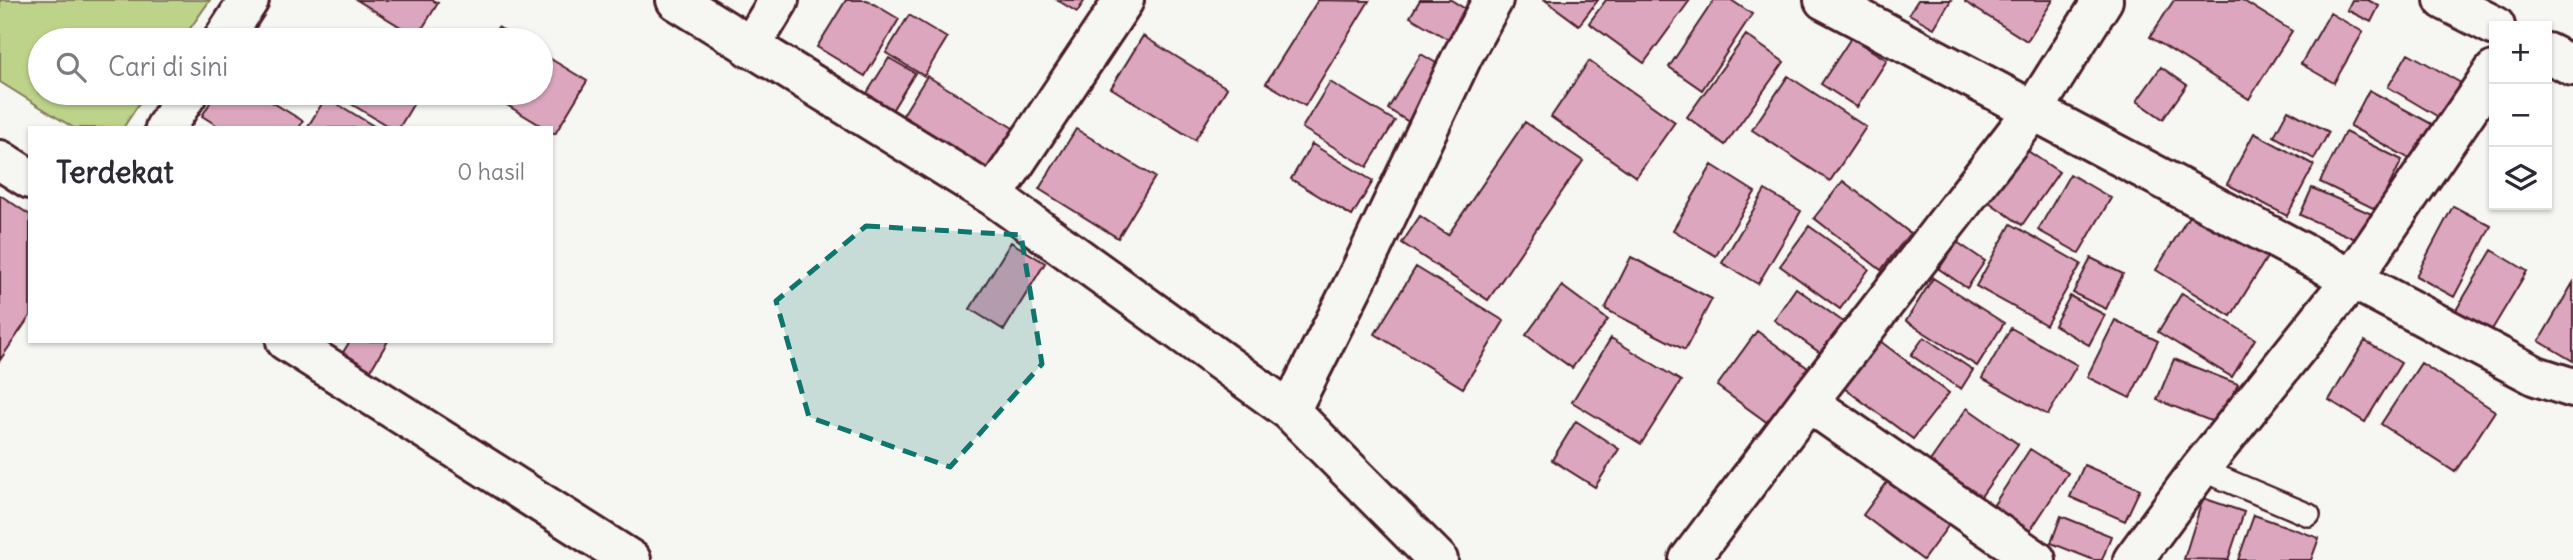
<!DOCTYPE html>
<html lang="id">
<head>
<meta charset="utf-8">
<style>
	:root { --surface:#fff; --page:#f7f7f7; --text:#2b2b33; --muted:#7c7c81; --line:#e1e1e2 }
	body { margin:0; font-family:Delius,sans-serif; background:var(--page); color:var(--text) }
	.controls { position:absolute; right:21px; top:21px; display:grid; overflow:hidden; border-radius:0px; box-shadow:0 2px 5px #0004 }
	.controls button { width:63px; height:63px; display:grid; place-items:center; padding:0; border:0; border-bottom:2px solid var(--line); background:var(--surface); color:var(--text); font:35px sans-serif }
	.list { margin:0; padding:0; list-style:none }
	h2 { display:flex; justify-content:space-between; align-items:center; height:91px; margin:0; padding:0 28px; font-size:30px }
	h2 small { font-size:23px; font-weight:400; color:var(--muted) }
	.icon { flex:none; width:38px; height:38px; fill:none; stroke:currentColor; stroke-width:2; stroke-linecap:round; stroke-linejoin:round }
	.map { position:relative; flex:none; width:2573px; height:560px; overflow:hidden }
	.search { position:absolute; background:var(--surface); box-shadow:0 2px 5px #0004; left:28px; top:28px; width:525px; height:77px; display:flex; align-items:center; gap:18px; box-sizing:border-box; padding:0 24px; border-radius:38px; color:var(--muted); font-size:26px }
	.panel { position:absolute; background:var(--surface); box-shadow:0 2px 5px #0004; left:28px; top:126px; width:525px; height:217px; border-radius:0px }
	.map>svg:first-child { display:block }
	.green { fill:#bdd389; stroke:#84795a; stroke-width:2 }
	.building { fill:#dca6be; stroke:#4a1f2b; stroke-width:2 }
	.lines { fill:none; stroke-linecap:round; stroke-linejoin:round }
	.lane-casing { stroke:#4a1f2b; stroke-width:26 }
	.street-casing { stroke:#4a1f2b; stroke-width:44 }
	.lane { stroke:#f6f6f2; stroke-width:21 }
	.street { stroke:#f6f6f2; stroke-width:38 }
	.marked { fill:#0f766e; fill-opacity:0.2; stroke:#0f766e; stroke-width:5; stroke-dasharray:14 9; stroke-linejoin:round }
</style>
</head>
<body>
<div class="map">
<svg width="2573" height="560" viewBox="0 0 2573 560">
	<rect width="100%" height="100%" fill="#f6f6f2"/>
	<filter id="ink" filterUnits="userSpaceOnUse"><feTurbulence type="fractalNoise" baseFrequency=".0143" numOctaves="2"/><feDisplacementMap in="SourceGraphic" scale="14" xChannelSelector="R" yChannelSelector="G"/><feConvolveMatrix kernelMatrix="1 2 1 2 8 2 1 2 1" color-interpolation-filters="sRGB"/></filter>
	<g filter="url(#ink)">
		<path class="green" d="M 0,0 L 210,0 L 182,40 L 40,40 L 40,93 L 146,93 L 123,128 L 74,128 L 0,82 Z"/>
		<path class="building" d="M 357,0 L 432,0 L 438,3 L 417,37 Z
			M 846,0 L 867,0 L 899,19 L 865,76 L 817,47 Z
			M 1057,0 L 1085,0 L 1077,12 Z
			M 1318,0 L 1369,1 L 1305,106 L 1266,83 Z
			M 1420,0 L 1451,0 L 1467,10 L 1449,40 L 1410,17 Z
			M 1545,0 L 1598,0 L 1579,25 Z
			M 1606,0 L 1690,0 L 1644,63 L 1589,23 Z
			M 1714,0 L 1731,0 L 1752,14 L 1702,90 L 1669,67 Z
			M 1918,0 L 1951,0 L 1934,28 L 1909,14 Z
			M 1966,0 L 2053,0 L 2027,41 L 1965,2 Z
			M 2174,0 L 2242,0 L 2292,31 L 2249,99 L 2150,37 Z
			M 2352,0 L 2368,0 L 2379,6 L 2371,22 L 2347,10 Z
			M 2330,13 L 2363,32 L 2334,83 L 2301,64 Z
			M 909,15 L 947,38 L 924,76 L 886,53 Z
			M 498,27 L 520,40 L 490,40 Z
			M 1746,35 L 1784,62 L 1725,145 L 1687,117 Z
			M 1143,36 L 1227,88 L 1195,140 L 1111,88 Z
			M 1851,38 L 1887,60 L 1857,107 L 1821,84 Z
			M 541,53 L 587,81 L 555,134 L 551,132 L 551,128 L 545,128 L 487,93 L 541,93 Z
			M 2408,53 L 2468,87 L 2447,122 L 2388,87 Z
			M 1421,54 L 1443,67 L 1409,122 L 1388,109 Z
			M 889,58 L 915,73 L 883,125 L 857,109 Z
			M 1589,61 L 1675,122 L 1636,177 L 1551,117 Z
			M 2161,67 L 2187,85 L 2163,119 L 2137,101 Z
			M 927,76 L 1018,131 L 985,184 L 895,128 Z
			M 1788,76 L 1866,127 L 1830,181 L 1752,130 Z
			M 1330,82 L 1395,121 L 1367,167 L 1302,128 Z
			M 2369,90 L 2439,128 L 2419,164 L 2350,126 Z
			M 216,93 L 257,93 L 303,121 L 299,128 L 221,128 L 202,116 Z
			M 340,93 L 408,93 L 417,98 L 399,128 L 391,128 L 338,96 Z
			M 326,97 L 377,128 L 307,128 Z
			M 2288,110 L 2329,132 L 2314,159 L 2274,136 Z
			M 1525,122 L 1583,161 L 1488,300 L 1402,243 L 1420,216 L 1448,235 Z
			M 1076,129 L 1155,177 L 1118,238 L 1039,189 Z
			M 2345,132 L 2402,160 L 2377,210 L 2320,182 Z
			M 2254,133 L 2314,165 L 2287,216 L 2227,184 Z
			M 1312,144 L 1373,181 L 1352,216 L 1291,179 Z
			M 2022,147 L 2059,172 L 2022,225 L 1986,200 Z
			M 1712,165 L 1755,192 L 1716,256 L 1673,230 Z
			M 2070,174 L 2111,198 L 2079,253 L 2038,230 Z
			M 1843,181 L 1910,233 L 1881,270 L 1814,218 Z
			M 2312,188 L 2374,215 L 2362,242 L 2300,215 Z
			M 1765,190 L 1801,211 L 1758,284 L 1722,263 Z
			M 0,195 L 30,215 L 30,316 L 0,360 Z
			M 2453,206 L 2491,226 L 2454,297 L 2416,276 Z
			M 2194,208 L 2269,254 L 2231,316 L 2156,270 Z
			M 2011,224 L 2081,264 L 2046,325 L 1976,286 Z
			M 1809,226 L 1869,269 L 1840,309 L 1780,266 Z
			M 1011,242 L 1045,263 L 1004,330 L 970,309 Z
			M 1957,242 L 1985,261 L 1967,288 L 1939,269 Z
			M 2492,250 L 2527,271 L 2490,333 L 2455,312 Z
			M 1631,257 L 1712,299 L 1685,350 L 1605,309 Z
			M 2091,258 L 2123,274 L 2106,309 L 2073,293 Z
			M 1416,267 L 1504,321 L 1463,388 L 1375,334 Z
			M 1933,278 L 2004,323 L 1977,366 L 1906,321 Z
			M 2573,283 L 2573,361 L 2539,341 Z
			M 1562,286 L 1608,320 L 1572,368 L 1526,335 Z
			M 1796,288 L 1849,326 L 1826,357 L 1774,320 Z
			M 2182,293 L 2255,339 L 2232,377 L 2158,332 Z
			M 2070,296 L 2105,315 L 2089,345 L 2054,325 Z
			M 2115,320 L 2158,341 L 2130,398 L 2087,377 Z
			M 2011,328 L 2077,365 L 2048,415 L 1982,378 Z
			M 1757,331 L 1812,371 L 1772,426 L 1717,386 Z
			M 1924,337 L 1973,370 L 1961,389 L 1911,355 Z
			M 1611,338 L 1681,381 L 1641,444 L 1572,402 Z
			M 350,341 L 388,341 L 370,371 L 342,354 Z
			M 1880,341 L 1949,393 L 1913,439 L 1844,388 Z
			M 2365,341 L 2401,363 L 2365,422 L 2329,400 Z
			M 2174,359 L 2238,384 L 2221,425 L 2157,400 Z
			M 2421,363 L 2495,411 L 2455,472 L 2381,424 Z
			M 1967,408 L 2018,444 L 1970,512 L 1919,477 Z
			M 1576,421 L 1619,449 L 1595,487 L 1552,460 Z
			M 2030,449 L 2068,473 L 2030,531 L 1993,506 Z
			M 2084,465 L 2140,489 L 2125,521 L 2070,497 Z
			M 1891,477 L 1951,522 L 1923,560 L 1863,515 Z
			M 2203,498 L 2244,512 L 2228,560 L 2184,559 Z
			M 2254,515 L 2319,538 L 2311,560 L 2238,560 Z
			M 2061,516 L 2111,536 L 2102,560 L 2094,560 L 2051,543 Z"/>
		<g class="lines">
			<defs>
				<path id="lane" d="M 2200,469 L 2309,515"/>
				<path id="street" d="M 676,0 L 993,196 L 1290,411 L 1438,560
					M 1824,0 L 2536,376 L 2573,388
					M 2444,0 L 2495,26
					M 223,40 L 249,0
					M 750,48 L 779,0
					M 2547,53 L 2573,66
					M 165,128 L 188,93
					M 0,160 L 30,179
					M 993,196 L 1124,0
					M 286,341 L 631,560
					M 1808,402 L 2036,560
					M 1290,411 L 1364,264 L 1462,57 L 1493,0
					M 1689,560 L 1808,402 L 2033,111 L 2103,0
					M 2133,560 L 2200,469 L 2352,279 L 2494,71"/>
			</defs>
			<use href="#lane" class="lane-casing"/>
			<use href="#street" class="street-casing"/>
			<use href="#lane" class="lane"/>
			<use href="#street" class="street"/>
		</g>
	</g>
	<path class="marked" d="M 866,226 L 1021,235 L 1042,364 L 950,467 L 809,417 L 776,301 Z"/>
</svg>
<div class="controls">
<button>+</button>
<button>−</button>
<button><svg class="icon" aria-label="layers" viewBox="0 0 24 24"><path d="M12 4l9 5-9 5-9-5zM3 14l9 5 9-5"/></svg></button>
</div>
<div class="search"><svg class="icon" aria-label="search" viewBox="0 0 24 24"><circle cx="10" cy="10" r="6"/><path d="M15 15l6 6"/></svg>Cari di sini</div>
<section class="panel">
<h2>Terdekat<small>0 hasil</small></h2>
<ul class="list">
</ul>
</section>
</div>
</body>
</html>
